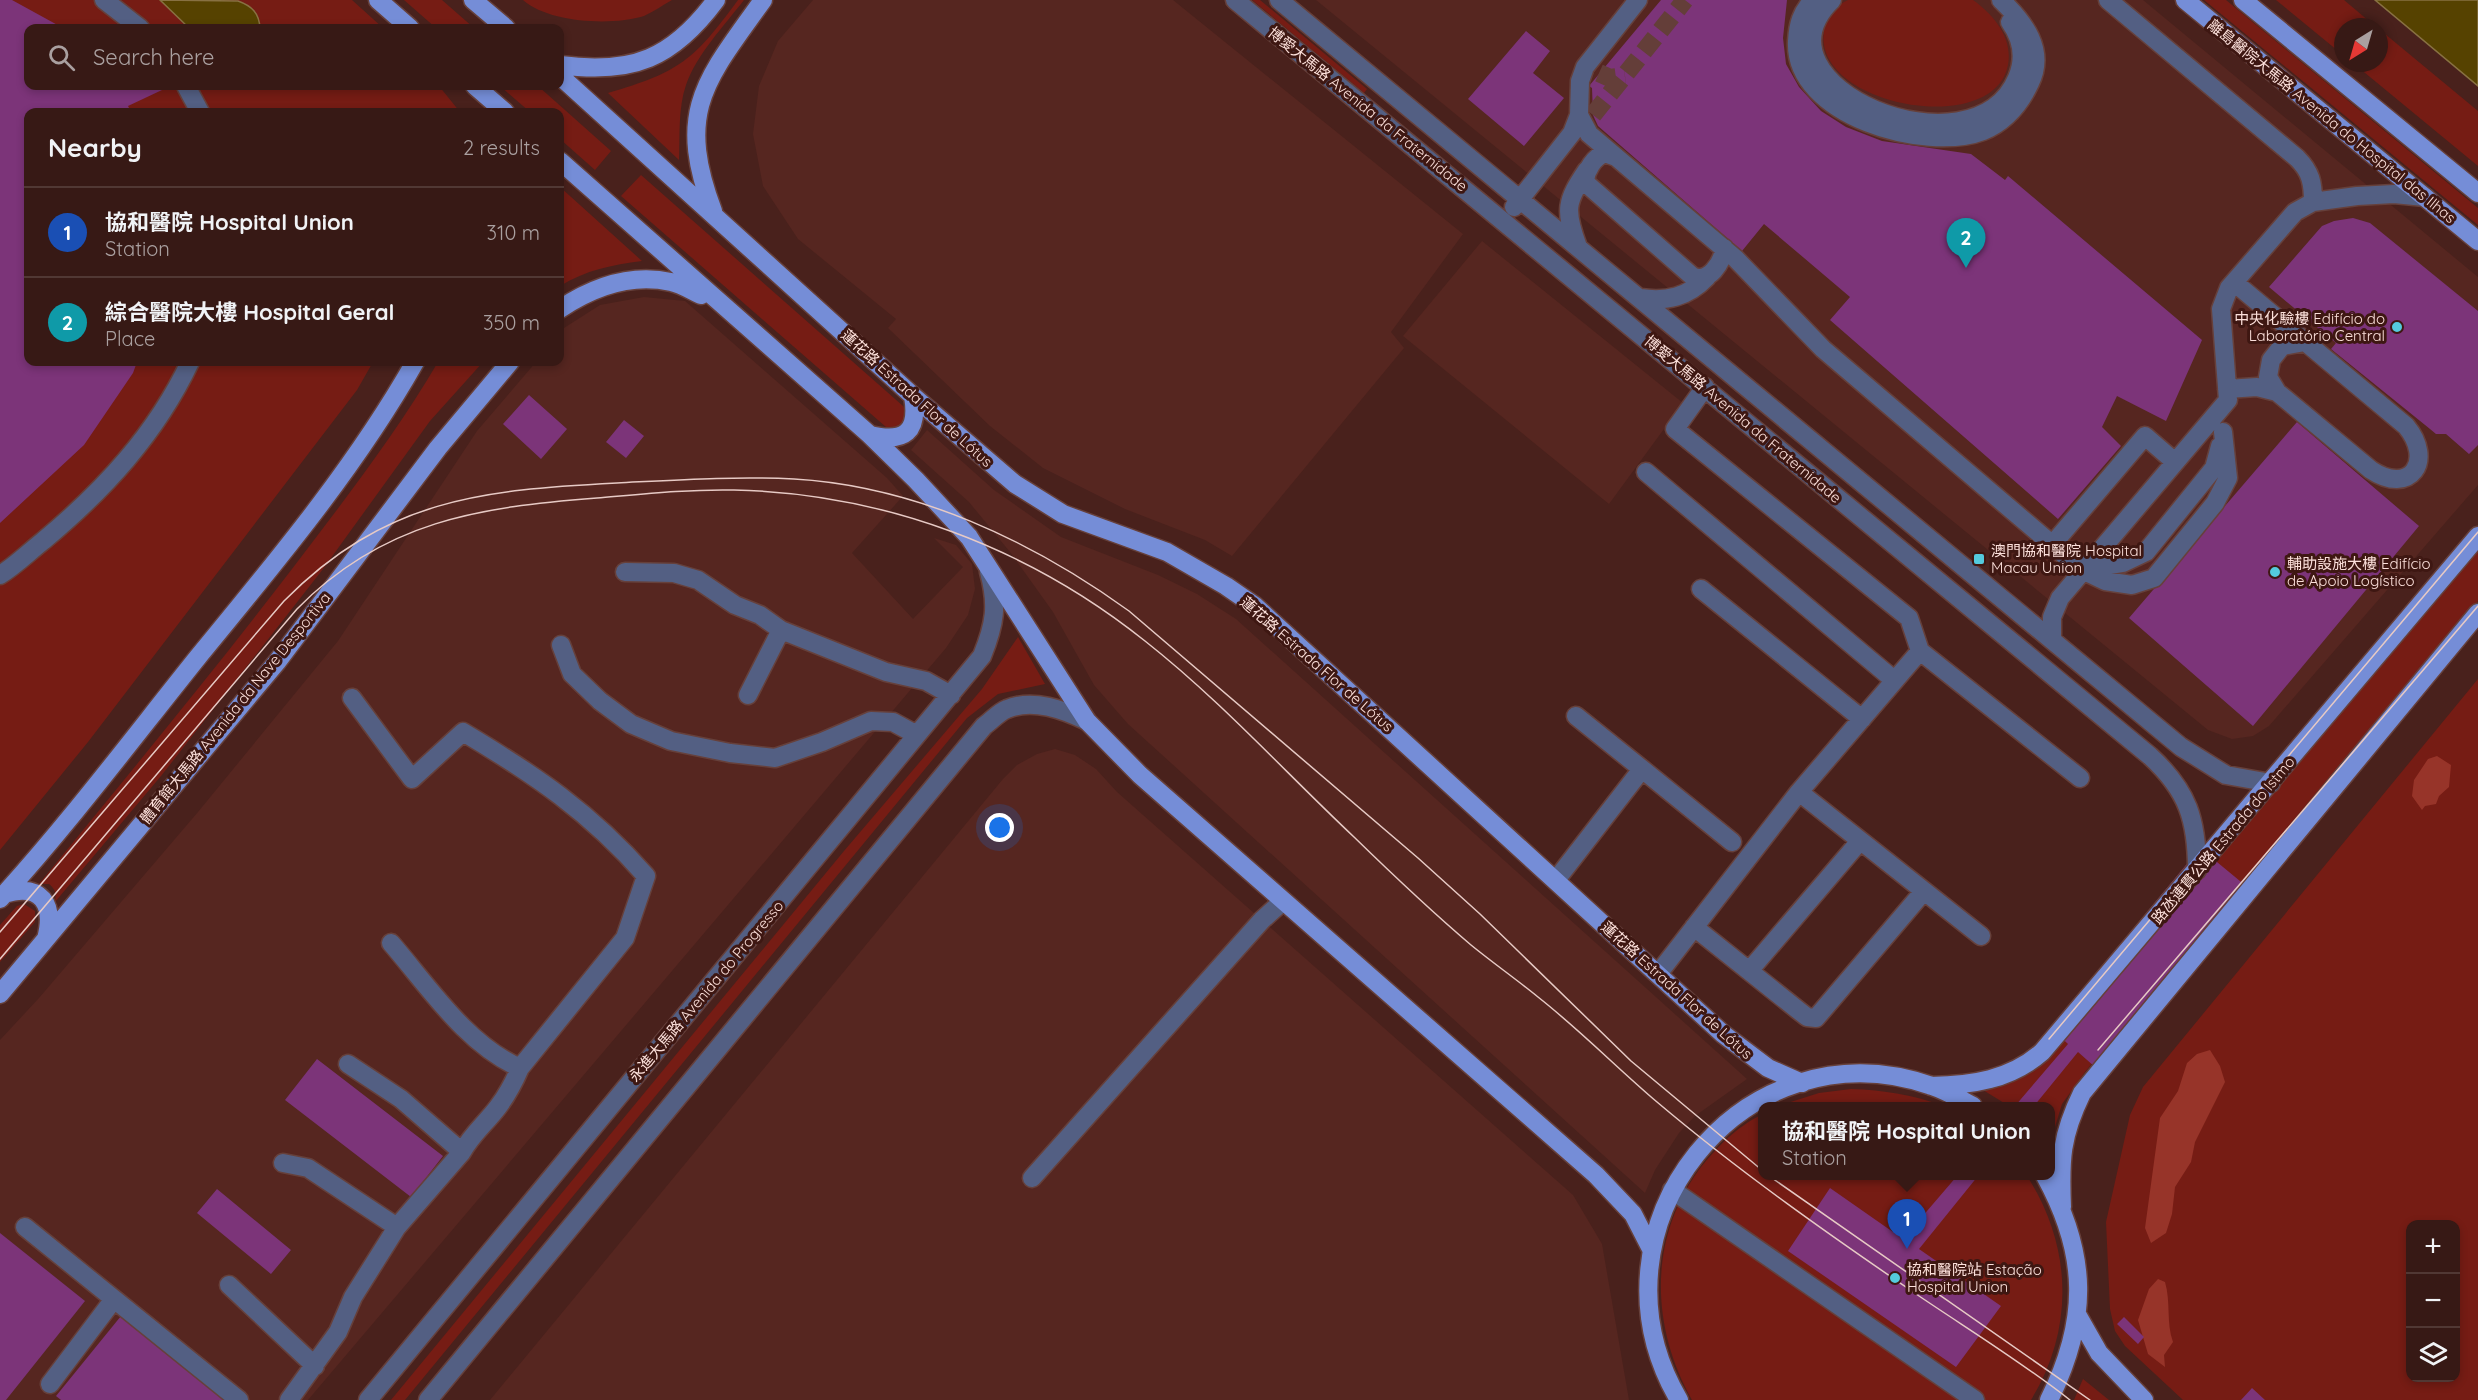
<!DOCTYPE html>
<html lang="en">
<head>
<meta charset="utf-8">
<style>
	:root { --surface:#371915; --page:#422622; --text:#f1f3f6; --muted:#aaa0a0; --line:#513834; --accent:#54cadd }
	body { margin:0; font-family:Quicksand,"Noto Sans SC",sans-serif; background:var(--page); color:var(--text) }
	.controls { position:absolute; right:18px; bottom:18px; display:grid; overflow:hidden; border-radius:12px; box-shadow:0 3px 9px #0003 }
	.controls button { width:54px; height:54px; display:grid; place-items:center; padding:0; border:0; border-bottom:2px solid var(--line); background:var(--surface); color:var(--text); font:30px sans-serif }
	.compass { position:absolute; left:2334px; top:18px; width:54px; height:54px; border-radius:50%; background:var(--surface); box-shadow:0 3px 9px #0003; rotate:217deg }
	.you { position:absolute; left:1000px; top:828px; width:21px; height:21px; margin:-15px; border:4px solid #fff; border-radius:50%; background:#1a73e8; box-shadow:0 0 0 9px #1a73e833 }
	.badge { display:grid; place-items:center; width:39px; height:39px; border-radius:50%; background:var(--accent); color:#fff; font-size:20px; font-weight:700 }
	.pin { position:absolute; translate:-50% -50px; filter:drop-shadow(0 2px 3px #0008) }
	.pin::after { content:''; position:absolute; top:32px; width:21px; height:18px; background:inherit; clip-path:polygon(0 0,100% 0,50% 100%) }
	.popup { position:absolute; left:1758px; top:1102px; width:297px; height:78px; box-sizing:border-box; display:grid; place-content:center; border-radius:12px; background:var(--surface); filter:drop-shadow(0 2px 4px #0005); font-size:20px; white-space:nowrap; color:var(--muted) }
	.popup b { font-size:22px; color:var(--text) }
	.popup::after { content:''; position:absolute; left:50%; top:100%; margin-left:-12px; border:12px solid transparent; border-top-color:var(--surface) }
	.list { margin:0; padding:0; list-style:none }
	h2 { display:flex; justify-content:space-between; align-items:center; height:78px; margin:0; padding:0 24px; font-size:26px }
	h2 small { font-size:20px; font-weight:400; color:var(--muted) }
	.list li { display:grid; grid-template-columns:39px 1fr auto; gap:18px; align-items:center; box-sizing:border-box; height:90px; padding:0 24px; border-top:2px solid var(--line) }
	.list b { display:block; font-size:22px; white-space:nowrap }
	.list p { margin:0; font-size:20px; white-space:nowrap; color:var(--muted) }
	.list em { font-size:20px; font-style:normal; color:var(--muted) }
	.icon { flex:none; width:33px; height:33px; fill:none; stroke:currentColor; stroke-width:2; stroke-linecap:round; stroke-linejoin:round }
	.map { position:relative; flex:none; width:2478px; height:1400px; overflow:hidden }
	.search { position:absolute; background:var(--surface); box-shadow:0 3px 9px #0003; left:24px; top:24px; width:540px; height:66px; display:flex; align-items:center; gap:15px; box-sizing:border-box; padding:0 21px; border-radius:12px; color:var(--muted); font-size:22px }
	.panel { position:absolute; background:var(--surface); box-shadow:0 3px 9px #0003; left:24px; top:108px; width:540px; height:258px; border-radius:12px }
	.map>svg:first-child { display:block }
	.built { fill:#562620 }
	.green { fill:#761c14; fill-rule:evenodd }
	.forest { fill:#973429 }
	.water { fill:#564200; stroke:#887142; stroke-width:1.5 }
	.building { fill:#7c3479 }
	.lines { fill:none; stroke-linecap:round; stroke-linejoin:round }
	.minor-tunnel { stroke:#643e39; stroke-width:18; stroke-dasharray:18 9; stroke-linecap:butt }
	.minor-casing { stroke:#66403b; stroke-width:21 }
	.major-casing { stroke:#66403b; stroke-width:21 }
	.minor { stroke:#535f83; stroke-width:18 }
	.major { stroke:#758dd7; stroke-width:18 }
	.tram { stroke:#e7cac5; stroke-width:1.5 }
	.poi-dot { fill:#54cadd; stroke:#3e1712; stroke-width:2 }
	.labels { text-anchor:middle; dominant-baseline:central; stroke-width:6; stroke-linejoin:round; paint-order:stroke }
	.street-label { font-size:15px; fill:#fce0db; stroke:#3e1712 }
	.poi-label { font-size:15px; fill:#fce0db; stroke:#3e1712; text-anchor:start }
</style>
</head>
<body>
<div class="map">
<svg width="2478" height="1400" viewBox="0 0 2478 1400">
	<rect width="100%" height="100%" fill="#49211c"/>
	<path class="built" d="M 813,0 L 1173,0 L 1463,234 L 1391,332 L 1404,348 L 1232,556 L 1205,540 L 1125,509 L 1043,468 L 990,426 L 888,328 L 896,319 L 798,239 L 763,186 L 753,134 L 759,86 L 778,41 Z
		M 1316,0 L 2143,0 L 2478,277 L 2478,485 L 2269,726 L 2253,736 L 2232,739 L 2208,730 Z
		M 1482,241 L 1683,403 L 1609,504 L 1403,336 Z
		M 644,297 L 685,301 L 887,478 L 903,496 L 852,553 L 913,619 L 963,567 L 934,538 L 956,545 L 972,564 L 975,589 L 968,615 L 946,648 L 308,1400 L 0,1400 L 0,1040 L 39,998 L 198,812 L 338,641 L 477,431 L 536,362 L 560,362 L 560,333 L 564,328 L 600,305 Z
		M 927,430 L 994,490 L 1061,537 L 1158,575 L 1197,594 L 1236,619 L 1747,1079 L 1695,1116 L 1679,1133 L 1655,1170 L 1645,1193 L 1128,724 L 1094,685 L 1053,612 L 1010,552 L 969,502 L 911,450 Z
		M 1055,749 L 1075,755 L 1096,769 L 1117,792 L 1573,1195 L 1602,1244 L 1629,1400 L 490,1400 L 1003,779 L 1017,765 L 1037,754 Z"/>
	<path class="green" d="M 0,0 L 352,0 L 383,28 L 28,28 L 28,86 L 439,86 L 460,112 L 28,112 L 28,362 L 373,362 L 357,390 L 88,742 L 0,850 Z
		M 404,0 L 442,0 L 474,28 L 436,28 Z
		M 523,0 L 672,0 C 663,5 653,12 644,16 C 612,26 549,23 523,0 Z
		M 738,0 L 744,0 C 724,26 697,54 686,85 C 678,108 680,136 679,160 L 608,93 C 680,72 694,60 738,0 Z
		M 1252,0 L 1260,0 L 1367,89 L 1364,93 Z
		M 1848,0 L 1973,0 C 1994,15 2013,38 2008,65 C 1994,139 1812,106 1824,31 C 1826,17 1836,5 1848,0 Z
		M 2204,0 L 2226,0 L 2478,208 L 2478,225 Z
		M 2276,0 L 2344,0 L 2376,27 L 2343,27 L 2343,55 Z
		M 2379,29 L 2478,111 L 2478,166 L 2353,63 L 2379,63 Z
		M 500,86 L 538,86 L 611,151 L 595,170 L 560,139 L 560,112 L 530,112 Z
		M 641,175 L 903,406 L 906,412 L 902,424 L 893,429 L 886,427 L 621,196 Z
		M 560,187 L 642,261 C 612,265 586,270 560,286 Z
		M 438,362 L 483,362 L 430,421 L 323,569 L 161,776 L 55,902 C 56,893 56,890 49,884 L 39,884 C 124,780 210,676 292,569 C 343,502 395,435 438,362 Z
		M 2478,551 L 2478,601 L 2085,1072 L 2062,1104 L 2051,1140 L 2051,1106 L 2009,1106 L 1983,1090 L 2052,1051 Z
		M 1018,637 L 1045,684 L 998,694 L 967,718 L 405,1400 L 391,1400 L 844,851 L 982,689 Z
		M 2478,679 L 2478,1400 L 2183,1400 L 2125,1346 L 2115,1331 L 2110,1309 L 2106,1222 L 2130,1115 L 2143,1087 ZM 2410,1224 L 2456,1224 L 2456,1378 L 2410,1378 Z
		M 24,904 L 35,911 L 35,922 L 0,962 L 0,925 L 17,906 Z
		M 1851,1089 C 1884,1090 1913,1095 1944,1106 L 1778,1106 L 1819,1093 Z
		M 1763,1114 L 1763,1176 L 2027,1176 C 2072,1246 2075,1328 2031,1400 L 1692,1400 C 1651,1327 1648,1241 1698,1171 C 1715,1149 1737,1126 1763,1114 Z
		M 2083,1379 L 2109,1400 L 2074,1400 Z"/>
	<path class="forest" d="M 2437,756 L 2451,765 L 2449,787 L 2439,796 L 2436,804 L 2425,806 L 2422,810 L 2412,796 L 2414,780 L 2428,759 Z
		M 2210,1050 L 2220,1066 L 2225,1082 L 2195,1142 L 2191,1162 L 2175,1187 L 2172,1214 L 2166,1233 L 2151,1243 L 2145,1228 L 2160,1118 L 2178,1091 L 2187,1063 L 2197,1054 Z
		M 2158,1279 L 2165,1282 C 2171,1302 2166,1323 2173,1342 L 2164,1355 L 2165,1367 L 2148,1354 L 2138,1320 L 2149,1289 Z"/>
	<path class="water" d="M 160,0 L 238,1 C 252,6 259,13 260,28 L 189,28 Z
		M 2375,0 L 2478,0 L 2478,86 Z"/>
	<path class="building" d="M 0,0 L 12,0 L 63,28 L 28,28 L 28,86 L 160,86 L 162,90 L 128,106 L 131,112 L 28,112 L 28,362 L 137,362 L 133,373 L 84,445 L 0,523 Z
		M 1661,0 L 1787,0 L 1783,38 L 1786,64 L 1799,87 L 1821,111 L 1846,127 L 1882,141 L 1971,154 L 2005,180 L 2008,176 L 2202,340 L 2166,421 L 2117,396 L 2102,427 L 2121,446 L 2058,519 L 1830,320 L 1850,297 L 1764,224 L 1742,251 L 1598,126 L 1593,115 L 1592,88 L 1589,86 Z
		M 1526,31 L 1550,51 L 1533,73 L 1564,98 L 1524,146 L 1468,99 Z
		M 2353,218 L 2370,223 L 2478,311 L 2478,445 L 2469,454 L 2446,434 L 2436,434 L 2430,429 L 2331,349 L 2336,343 L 2269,287 L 2322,226 L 2334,221 Z
		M 529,395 L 567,429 L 541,459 L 503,424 Z
		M 624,420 L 644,436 L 626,458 L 606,442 Z
		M 2297,422 L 2419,526 L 2253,726 L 2129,618 Z
		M 2200,848 L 2246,886 L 2095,1067 L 2078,1052 L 2034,1106 L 2015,1106 L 2068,1044 L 2051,1028 Z
		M 317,1059 L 443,1156 L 411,1197 L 285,1100 Z
		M 1957,1176 L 1978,1176 L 1919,1249 L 2001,1306 L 1956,1367 L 1788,1251 L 1830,1188 L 1903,1239 Z
		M 217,1189 L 291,1250 L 271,1274 L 197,1213 Z
		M 0,1233 L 85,1301 L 6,1400 L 0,1400 Z
		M 121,1316 L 224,1400 L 61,1400 L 56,1396 Z
		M 2124,1317 L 2144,1337 L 2138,1344 L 2117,1324 Z
		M 2252,1388 L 2265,1400 L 2241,1400 Z"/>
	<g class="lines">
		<path class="minor-tunnel" d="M 1599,73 L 1610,78 L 1625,76
			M 1593,115 L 1685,0"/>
		<defs>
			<path id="minor" d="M 104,0 L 140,28
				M 1235,0 L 2150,756 C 2188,791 2197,820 2197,870
				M 1279,0 L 2181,747 L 2226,775 L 2271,783
				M 1813,0 C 1801,13 1798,24 1797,41 C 1793,116 1926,153 1983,131 C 2005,122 2020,104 2030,83 C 2046,50 2024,22 2001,0
				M 1832,0 C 1744,86 1974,181 2017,78 C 2025,59 2022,39 2010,22
				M 2108,0 L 2297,158 C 2311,172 2313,183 2313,202
				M 186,86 L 200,112
				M 1579,115 L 1589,134 L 1735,258 L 1823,349 L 2082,570 L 2105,581 L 2132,585 L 2154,578 L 2215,503 L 2228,478 L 2223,432
				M 1616,157 L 1605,153 C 1594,157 1586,170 1585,181 L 1588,185 L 1692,276 C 1708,285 1723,262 1724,248
				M 1514,207 L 1572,133 L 1579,115 L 1580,81 L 1585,67 L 1638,0
				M 1578,247 C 1564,210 1566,201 1587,170
				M 1640,298 C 1667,302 1688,297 1707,277
				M 1705,387 L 1675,429 L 1909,618 L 1920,651 L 2080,778
				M 2227,389 L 2257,387 L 2277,392 L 2371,470 C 2410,496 2435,461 2406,426 L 2235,283
				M 2277,392 L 2268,377 L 2271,360 L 2282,346 L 2305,342
				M 1646,472 L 1894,680
				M 2052,545 L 2145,436 L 2175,462
				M 2082,570 L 2123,563 L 2146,552 L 2214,468 L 2220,446
				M 625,572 L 674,573 L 698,580 L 735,605 L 760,615 L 781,630 L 886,672 L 926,681 L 951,695
				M 0,575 C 15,566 29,552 43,541 C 104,490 156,434 190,362
				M 1701,589 L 1862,719
				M 2052,639 L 2052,617 L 2060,598 L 2228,400 L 2221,309 L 2229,288 L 2295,212 L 2313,202 L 2357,196 L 2394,194 L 2425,197
				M 561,645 L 572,674 L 600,701 L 631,724 L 671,741 L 730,753 L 775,758 L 822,742 L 871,721 L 893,722 L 917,735
				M 748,695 L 781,630
				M 352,698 L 412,779 L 463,732 C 535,775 590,812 646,876 L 625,938 L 520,1068
				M 1576,716 L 1642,769
				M 1799,792 L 1920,651
				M 1556,880 L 1642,769 L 1732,842
				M 1694,927 L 1798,1010 L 1807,1017 L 1816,1018 L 1924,891
				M 391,943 C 429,987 466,1044 520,1068 C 514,1082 507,1095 498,1107 C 486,1123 472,1134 462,1152
				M 1749,971 L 1860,841
				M 1658,974 L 1799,792 L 1981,936
				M 348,1064 L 401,1099 L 462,1152 L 397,1227
				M 283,1163 L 308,1168 L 397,1227 L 353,1297 L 338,1332 L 289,1400
				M 1032,1178 L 1262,920 L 1283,901
				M 1672,1190 L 1975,1400
				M 25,1227 L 114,1299
				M 229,1285 L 315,1366
				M 50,1384 L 114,1299 L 239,1400
				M 368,1400 L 982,656 C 995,624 998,605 989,572
				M 428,1400 L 984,726 C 991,721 999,712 1007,709 C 1033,698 1064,710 1087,721"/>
			<path id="major" d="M 378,0 L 410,28
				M 473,0 L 506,28
				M 2185,0 L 2478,241
				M 2243,0 L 2478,193
				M 560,65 C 633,75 673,58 716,0
				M 560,76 L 913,396 L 1015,484 L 1063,514 L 1167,552 L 1226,586 L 1255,606 L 1723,1034 L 1768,1068 L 1802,1083
				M 475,86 L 505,112
				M 560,161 L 870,435 L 916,480 L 969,537 L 1087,721 L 1140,775 L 1596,1175 L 1633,1214 L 1651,1249
				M 713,211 C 675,110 706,80 763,0
				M 560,309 C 593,287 630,273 671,282 C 681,284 692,291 701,295
				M 870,435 C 905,443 919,432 913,396
				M 4,894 C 42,882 55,905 46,939
				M 0,899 C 70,822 133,738 198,657 C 275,563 355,468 415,362
				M 0,994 L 277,662 L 438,448 L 510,362
				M 1931,1086 C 1972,1085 2010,1080 2042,1052 L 2478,536
				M 2045,1176 C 2088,1254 2089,1320 2049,1400
				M 2062,1207 C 2060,1159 2061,1136 2082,1093 L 2478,613
				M 2078,1316 L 2099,1353 L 2144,1400
				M 1679,1400 C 1578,1228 1743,1020 1932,1086 C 1947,1091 1960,1099 1973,1106"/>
		</defs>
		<use href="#minor" class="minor-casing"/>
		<use href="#major" class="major-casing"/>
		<use href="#minor" class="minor"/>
		<use href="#major" class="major"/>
		<path class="tram" d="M 0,932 L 284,601 C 385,499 481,490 617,483 C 676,480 735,476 794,479 C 916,486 1032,541 1129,611 L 1418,858 L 1480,914 L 1631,1061 L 1763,1171
			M 0,959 L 297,609 C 383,521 480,507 597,498 C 643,494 689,489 734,490 C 884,493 1029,548 1145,641 C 1220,700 1285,772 1354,837 C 1392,874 1431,911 1471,945 C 1493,963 1516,979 1538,997 C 1580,1030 1617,1068 1657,1102 C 1741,1173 1831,1236 1922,1298 C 1971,1331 2023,1363 2070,1400
			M 2049,1039 L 2478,532
			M 2098,1050 L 2478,606
			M 1769,1176 L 2090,1400"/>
	</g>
	<g class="poi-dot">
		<circle cx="2397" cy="327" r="6"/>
		<rect x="1973" y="553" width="12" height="12" rx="3"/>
		<circle cx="2275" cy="572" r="6"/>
		<circle cx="1895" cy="1278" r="6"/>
	</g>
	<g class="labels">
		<g class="street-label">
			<text transform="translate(1368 109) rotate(39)">博愛大馬路 Avenida da Fraternidade</text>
			<text transform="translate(2332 121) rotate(39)">離島醫院大馬路 Avenida do Hospital das Ilhas</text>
			<text transform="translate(917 398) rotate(42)">蓮花路 Estrada Flor de Lótus</text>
			<text transform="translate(1743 419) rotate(40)">博愛大馬路 Avenida da Fraternidade</text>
			<text transform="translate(1317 664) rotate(41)">蓮花路 Estrada Flor de Lótus</text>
			<text transform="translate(235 708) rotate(-51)">體育館大馬路 Avenida da Nave Desportiva</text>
			<text transform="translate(2223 840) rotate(-50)">路氹連貫公路 Estrada do Istmo</text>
			<text transform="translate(1677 990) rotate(42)">蓮花路 Estrada Flor de Lótus</text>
			<text transform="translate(706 991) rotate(-50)">永進大馬路 Avenida do Progresso</text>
		</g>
		<g class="poi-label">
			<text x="2385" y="318" text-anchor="end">中央化驗樓 Edifício do<tspan x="2385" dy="17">Laboratório Central</tspan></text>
			<text x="1991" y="550">澳門協和醫院 Hospital<tspan x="1991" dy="17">Macau Union</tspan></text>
			<text x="2287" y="563">輔助設施大樓 Edifício<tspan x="2287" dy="17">de Apoio Logístico</tspan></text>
			<text x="1907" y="1269">協和醫院站 Estação<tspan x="1907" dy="17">Hospital Union</tspan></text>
		</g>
	</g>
</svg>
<div class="controls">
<button>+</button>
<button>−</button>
<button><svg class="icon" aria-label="layers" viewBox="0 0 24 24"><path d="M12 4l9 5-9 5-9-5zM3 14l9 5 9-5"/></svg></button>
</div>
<svg class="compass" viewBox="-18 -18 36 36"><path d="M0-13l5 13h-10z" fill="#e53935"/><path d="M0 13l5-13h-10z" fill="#aaa0a0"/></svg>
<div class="you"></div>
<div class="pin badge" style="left:1907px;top:1249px;background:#1a4fb4">1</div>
<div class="popup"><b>協和醫院 Hospital Union</b>Station</div>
<div class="pin badge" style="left:1966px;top:268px;background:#0f9aa8">2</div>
<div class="search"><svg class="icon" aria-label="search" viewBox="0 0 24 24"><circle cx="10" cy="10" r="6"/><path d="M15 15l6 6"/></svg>Search here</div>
<section class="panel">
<h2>Nearby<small>2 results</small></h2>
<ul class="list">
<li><span class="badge" style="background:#1a4fb4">1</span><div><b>協和醫院 Hospital Union</b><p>Station</p></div><em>310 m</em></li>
<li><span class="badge" style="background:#0f9aa8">2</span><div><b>綜合醫院大樓 Hospital Geral</b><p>Place</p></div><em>350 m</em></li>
</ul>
</section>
</div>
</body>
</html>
